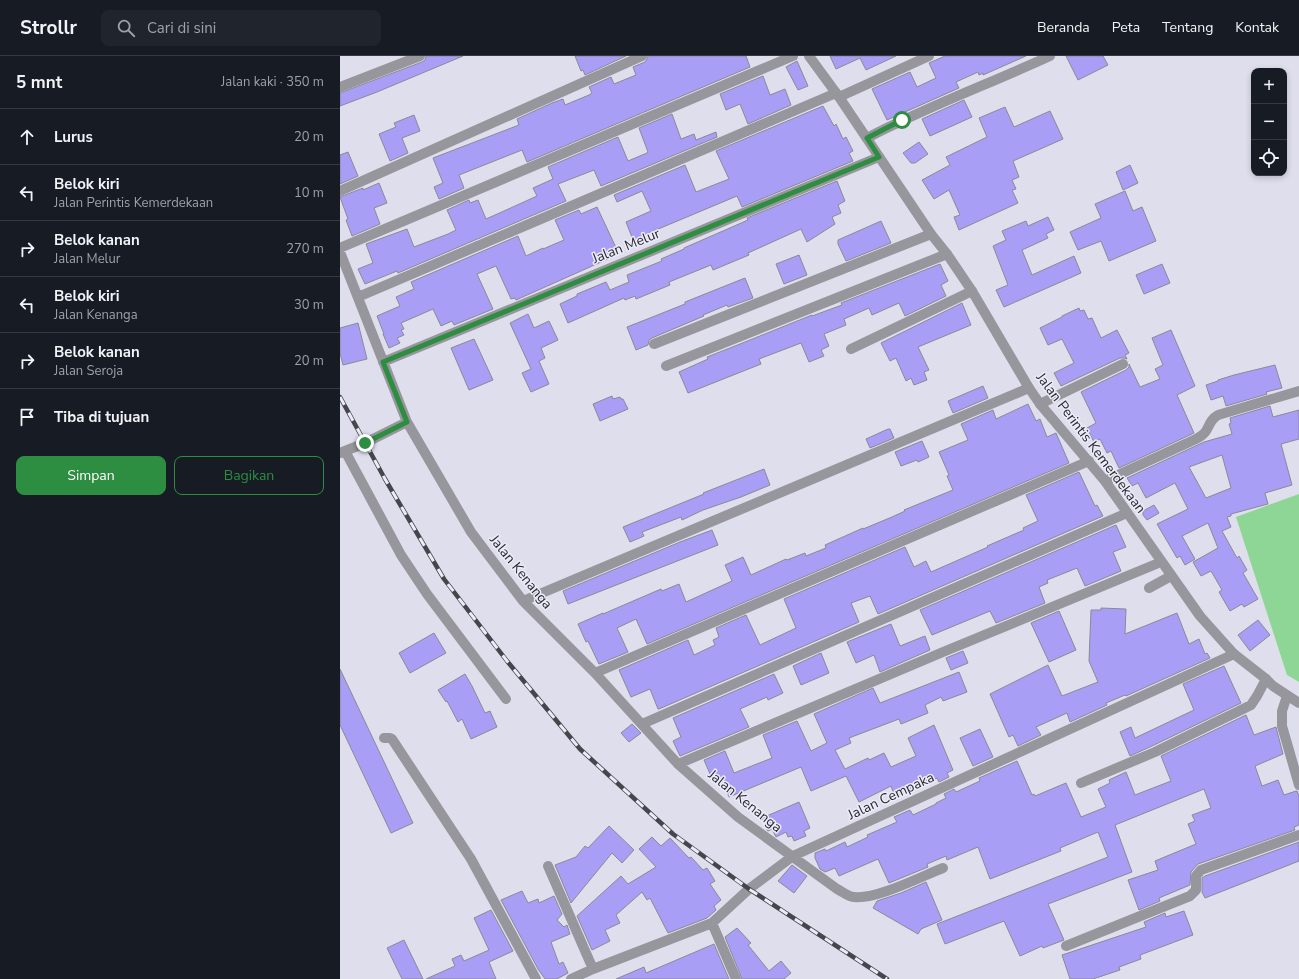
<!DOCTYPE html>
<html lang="id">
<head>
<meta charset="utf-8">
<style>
	:root { --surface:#171b24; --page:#20242c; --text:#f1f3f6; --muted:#9ea1a6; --line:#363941; --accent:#2d8d41 }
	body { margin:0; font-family:"Nunito Sans",sans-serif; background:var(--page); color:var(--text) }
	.controls { position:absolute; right:12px; top:12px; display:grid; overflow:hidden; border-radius:8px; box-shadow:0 2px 6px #0003 }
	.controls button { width:36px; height:36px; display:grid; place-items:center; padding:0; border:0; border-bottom:1px solid var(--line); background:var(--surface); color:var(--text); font:20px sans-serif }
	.stop { position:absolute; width:12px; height:12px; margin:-9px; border:3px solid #2d8d41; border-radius:50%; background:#fff }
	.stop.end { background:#2d8d41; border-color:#fff; box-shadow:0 1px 4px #0008 }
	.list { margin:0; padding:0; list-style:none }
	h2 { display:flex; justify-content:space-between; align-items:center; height:52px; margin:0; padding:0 16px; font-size:17px }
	h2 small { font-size:13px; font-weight:400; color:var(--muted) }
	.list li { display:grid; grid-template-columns:26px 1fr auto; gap:12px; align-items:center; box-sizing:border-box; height:56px; padding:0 16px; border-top:1px solid var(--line) }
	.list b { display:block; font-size:15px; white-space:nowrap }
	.list p { margin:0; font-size:13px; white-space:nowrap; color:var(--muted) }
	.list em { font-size:13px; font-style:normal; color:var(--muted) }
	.actions { display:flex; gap:8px; padding:12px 16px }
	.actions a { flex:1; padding:9px 0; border:1px solid var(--accent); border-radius:8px; text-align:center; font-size:14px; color:var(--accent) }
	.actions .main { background:var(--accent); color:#fff }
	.icon { flex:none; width:22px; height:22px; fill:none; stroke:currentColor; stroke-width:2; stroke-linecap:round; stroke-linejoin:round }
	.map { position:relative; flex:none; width:959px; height:923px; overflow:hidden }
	header { display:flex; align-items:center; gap:24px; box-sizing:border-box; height:56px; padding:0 20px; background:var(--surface); border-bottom:1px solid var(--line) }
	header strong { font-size:19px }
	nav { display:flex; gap:22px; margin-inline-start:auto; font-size:14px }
	.search { width:280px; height:36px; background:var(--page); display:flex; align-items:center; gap:10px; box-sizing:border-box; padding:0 14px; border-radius:8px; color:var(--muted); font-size:15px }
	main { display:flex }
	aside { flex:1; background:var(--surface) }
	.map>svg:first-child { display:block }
	.green { fill:#8dd695 }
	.building { fill:#a99ef6; stroke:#8a8996; fill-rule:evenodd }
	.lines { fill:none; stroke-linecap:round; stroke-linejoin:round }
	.minor { stroke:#96969c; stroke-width:10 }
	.tertiary { stroke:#96969c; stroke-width:10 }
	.rail-casing { stroke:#46454b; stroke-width:4.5 }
	.rail { stroke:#ecebf9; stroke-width:3; stroke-dasharray:9; stroke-linecap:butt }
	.route { stroke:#2d8d41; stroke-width:5 }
	.labels { text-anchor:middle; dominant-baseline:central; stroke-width:3; stroke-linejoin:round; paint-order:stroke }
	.street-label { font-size:14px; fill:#29282d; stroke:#ecebf9 }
</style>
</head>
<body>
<header>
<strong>Strollr</strong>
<div class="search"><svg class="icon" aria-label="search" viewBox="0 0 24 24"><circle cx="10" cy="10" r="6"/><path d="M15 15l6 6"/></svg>Cari di sini</div>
<nav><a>Beranda</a><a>Peta</a><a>Tentang</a><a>Kontak</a></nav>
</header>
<main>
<aside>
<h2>5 mnt<small>Jalan kaki · 350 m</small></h2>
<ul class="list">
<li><svg class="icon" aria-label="ahead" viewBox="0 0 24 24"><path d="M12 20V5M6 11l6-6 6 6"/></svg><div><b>Lurus</b></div><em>20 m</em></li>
<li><svg class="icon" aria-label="left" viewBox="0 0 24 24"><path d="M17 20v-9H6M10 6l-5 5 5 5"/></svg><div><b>Belok kiri</b><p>Jalan Perintis Kemerdekaan</p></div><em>10 m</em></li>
<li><svg class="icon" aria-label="right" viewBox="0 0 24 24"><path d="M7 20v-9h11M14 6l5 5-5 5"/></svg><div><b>Belok kanan</b><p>Jalan Melur</p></div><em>270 m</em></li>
<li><svg class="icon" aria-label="left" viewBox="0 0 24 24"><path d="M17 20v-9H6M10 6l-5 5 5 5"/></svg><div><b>Belok kiri</b><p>Jalan Kenanga</p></div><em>30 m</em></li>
<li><svg class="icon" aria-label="right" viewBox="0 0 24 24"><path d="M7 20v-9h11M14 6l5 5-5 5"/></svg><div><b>Belok kanan</b><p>Jalan Seroja</p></div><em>20 m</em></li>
<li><svg class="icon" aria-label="arrive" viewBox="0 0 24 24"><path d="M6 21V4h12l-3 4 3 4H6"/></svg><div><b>Tiba di tujuan</b></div></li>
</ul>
<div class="actions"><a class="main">Simpan</a><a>Bagikan</a></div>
</aside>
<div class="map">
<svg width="959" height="923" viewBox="0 0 959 923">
	<rect width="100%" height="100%" fill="#dfdeec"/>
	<path class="green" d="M 959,438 L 959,626 L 947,619 L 896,461 Z"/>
	<path class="building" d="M 86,0 L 123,0 L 37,36 L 0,50 L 0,37 L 82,6 L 85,4 Z
		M 235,0 L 286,0 L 245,19 L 243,14 L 241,15 Z
		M 308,0 L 406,0 L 410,11 L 187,106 L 182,94 L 119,119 L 124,132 L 99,143 L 94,131 L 103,127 L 93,102 L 179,69 L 177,63 L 212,47 L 223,43 L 225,49 L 249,39 L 252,37 L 249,31 L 271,21 L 274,28 L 296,19 L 293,11 L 305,6 L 307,3 Z
		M 490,0 L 556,0 L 526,14 L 520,2 L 496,13 Z
		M 605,0 L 686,0 L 643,19 L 643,17 L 639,19 L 638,16 L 616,26 L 619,32 L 547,64 L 532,33 L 570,16 L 577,31 L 596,22 L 589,7 Z
		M 726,0 L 763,0 L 768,9 L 738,24 Z
		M 457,5 L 468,30 L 458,34 L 446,11 Z
		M 423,20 L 430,39 L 445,33 L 451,49 L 408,68 L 400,48 L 386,54 L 380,38 Z
		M 624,44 L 632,61 L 590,80 L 582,63 Z
		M 483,50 L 494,70 L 496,68 L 503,83 L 506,81 L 513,95 L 509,97 L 513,105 L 402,151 L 397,140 L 304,179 L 306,185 L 295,189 L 286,166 L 311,155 L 302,135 L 277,146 L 274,139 L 345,109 L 356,136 L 389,123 L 376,95 Z
		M 665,51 L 674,71 L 710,55 L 723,83 L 673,105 L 679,121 L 672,124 L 676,133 L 672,134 L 678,147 L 619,174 L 614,161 L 620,159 L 609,134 L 594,143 L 582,124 L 610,109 L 606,101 L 647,81 L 639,62 Z
		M 332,58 L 341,83 L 354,78 L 356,84 L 376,76 L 377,81 L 261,130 L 254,114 L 218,128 L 226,145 L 58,217 L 57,215 L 25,228 L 18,213 L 33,207 L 26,188 L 67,173 L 74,191 L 108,178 L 116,174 L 107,154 L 129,144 L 130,147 L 138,144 L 146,163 L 164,155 L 197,140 L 193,132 L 213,123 L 208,111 L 278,81 L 288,105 L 307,97 L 308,96 L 299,72 Z
		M 74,59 L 80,75 L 62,82 L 68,97 L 50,105 L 39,78 L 56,71 L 54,67 Z
		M 579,86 L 588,98 L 575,107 L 571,107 L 563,97 Z
		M 8,96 L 18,120 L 0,128 L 0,99 Z
		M 790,109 L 798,127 L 783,134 L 776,116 Z
		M 497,125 L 505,145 L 498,149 L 501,157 L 492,161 L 495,168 L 467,186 L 461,173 L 408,197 L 409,199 L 373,214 L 371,209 L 329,226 L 330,229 L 296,243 L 295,240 L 285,244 L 284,242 L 228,267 L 220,248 L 237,240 L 237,238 L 266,226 L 270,234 L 289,226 L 287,219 L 322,205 L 321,203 L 344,193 L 344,192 L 408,164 L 407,162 Z
		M 39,127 L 47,147 L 34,152 L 40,168 L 12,180 L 6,164 L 8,163 L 0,141 L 23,132 L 23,134 Z
		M 785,135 L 793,155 L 802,151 L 816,185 L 769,205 L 761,185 L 738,194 L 730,176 L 761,162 L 755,148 Z
		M 257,151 L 279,198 L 176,244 L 175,242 L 171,243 L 156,210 L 137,218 L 153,253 L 114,269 L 112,265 L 101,270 L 93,253 L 61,267 L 64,273 L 61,274 L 64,279 L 57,282 L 60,287 L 49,292 L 43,278 L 44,278 L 37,260 L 60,250 L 56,241 L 74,233 L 71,226 L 178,180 L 186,200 L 203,192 L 203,193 L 224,184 L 215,164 L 239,154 L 241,158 Z
		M 708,161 L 714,174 L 706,178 L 708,182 L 682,194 L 692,219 L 734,200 L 741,217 L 664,251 L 656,234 L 668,229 L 653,190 L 666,184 L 662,175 L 686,165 L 688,170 Z
		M 541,165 L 551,187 L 506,205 L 498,188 L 498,184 Z
		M 459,199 L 467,219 L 444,228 L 436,208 Z
		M 600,208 L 608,225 L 601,229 L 606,240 L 565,260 L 559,247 L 532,259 L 529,252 L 504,263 L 506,269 L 484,278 L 489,290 L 481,294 L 484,300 L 469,306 L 461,287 L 419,303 L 421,308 L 348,337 L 339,316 L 368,303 L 367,301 L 400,288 L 472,259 L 472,260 L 502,249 L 501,247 Z
		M 822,208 L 830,227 L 804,238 L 796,219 Z
		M 405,222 L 413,242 L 388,251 L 387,249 L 363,259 L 364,260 L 312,282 L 309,284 L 308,289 L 296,294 L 287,271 L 315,260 L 345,248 L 345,246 Z
		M 622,247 L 631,269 L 578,291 L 589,314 L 584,316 L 587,324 L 574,329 L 571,322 L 566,325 L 556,302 L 550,305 L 541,287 Z
		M 739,252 L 740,255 L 744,254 L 748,263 L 752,262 L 761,282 L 777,274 L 789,297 L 785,299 L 787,303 L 784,302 L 780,302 L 721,330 L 714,317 L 734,307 L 722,283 L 708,289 L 700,272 L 722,261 L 722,260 Z
		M 188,258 L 194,272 L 209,265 L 218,284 L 201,292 L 205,302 L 199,305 L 209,328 L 191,336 L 182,317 L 191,313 L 170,267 Z
		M 18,267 L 27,303 L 3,309 L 0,297 L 0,272 Z
		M 831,274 L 855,330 L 837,339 L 854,377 L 779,412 L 771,395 L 767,397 L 760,383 L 754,386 L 747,372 L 756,367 L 741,336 L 786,314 L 789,311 L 789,308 L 800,331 L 820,323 L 815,313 L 823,309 L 812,282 Z
		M 134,283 L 153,324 L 129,334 L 111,292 Z
		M 935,309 L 942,332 L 926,336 L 927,338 L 886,350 L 883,340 L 871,344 L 866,329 L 878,325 L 878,324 L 894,319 Z
		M 643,330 L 648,342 L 613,357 L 608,345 Z
		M 272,340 L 273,343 L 280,341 L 281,343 L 283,343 L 288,353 L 260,365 L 253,348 Z
		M 688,348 L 696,365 L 700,363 L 707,381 L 716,377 L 729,407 L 307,588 L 296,563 L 277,572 L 288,596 L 259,608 L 248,585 L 246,586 L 238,568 L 263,557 L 263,558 L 321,533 L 322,535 L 339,528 L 346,546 L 392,525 L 385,509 L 403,501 L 411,519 L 446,503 L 447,504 L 465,497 L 466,500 L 486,492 L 485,489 L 523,472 L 523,473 L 552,461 L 565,455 L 564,454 L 613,434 L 607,420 L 609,419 L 599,396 L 628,384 L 621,368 L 653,354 L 656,363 Z
		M 930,350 L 933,361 L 959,354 L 959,383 L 941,388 L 952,429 L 925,437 L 928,448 L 891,458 L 891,460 L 887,461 L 891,471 L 882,475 L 897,502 L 899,500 L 907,514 L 903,517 L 918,543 L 904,551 L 902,548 L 890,555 L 879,536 L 882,534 L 871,515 L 861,520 L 853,506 L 878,492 L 868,467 L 842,480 L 855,503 L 845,509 L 840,500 L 837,502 L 817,468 L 848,453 L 835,427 L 806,442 L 798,427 L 792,430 L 787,422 L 864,386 L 892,378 L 889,368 L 891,367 L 890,362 ZM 882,399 L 891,432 L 866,442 L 849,411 Z
		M 548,373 L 550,373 L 554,382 L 530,392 L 526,383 Z
		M 582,385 L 589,401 L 578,406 L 577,404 L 561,410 L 555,396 Z
		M 424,413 L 430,429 L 401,441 L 363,454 L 342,464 L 341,461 L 302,476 L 304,480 L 290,486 L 283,471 L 364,438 L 363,437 Z
		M 739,416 L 755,450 L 757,449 L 763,460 L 538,558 L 530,540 L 511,547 L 519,566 L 319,653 L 318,653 L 310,633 L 291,641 L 279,614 L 348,584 L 354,599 L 375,589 L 373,584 L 379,581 L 376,572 L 406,559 L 420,589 L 456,572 L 444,543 L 565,491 L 574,511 L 586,505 L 591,516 L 648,491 L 647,490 L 684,474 L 683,472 L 698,465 L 686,439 Z
		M 814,449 L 819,457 L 807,464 L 803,459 L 803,455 Z
		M 776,469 L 786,491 L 773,496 L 781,515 L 745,530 L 737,512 L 707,524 L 708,527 L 699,531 L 705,547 L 656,567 L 650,555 L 592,579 L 580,554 Z
		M 372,474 L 378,489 L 228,548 L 223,535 L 340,486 Z
		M 761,552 L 786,553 L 785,578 L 837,557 L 849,588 L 859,583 L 865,598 L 867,597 L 870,602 L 786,640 L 785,639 L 766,647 L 767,649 L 730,666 L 727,657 L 696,671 L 701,679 L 678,690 L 673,679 L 669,681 L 650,638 L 708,609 L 722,640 L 758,626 L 749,605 L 751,554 L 761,554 Z
		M 719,555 L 736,594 L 709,606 L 691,567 Z
		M 918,564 L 930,579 L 910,595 L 898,579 Z
		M 551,568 L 560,590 L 585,580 L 590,594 L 540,616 L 534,599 L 516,607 L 507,586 Z
		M 94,577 L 106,597 L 70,617 L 59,597 Z
		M 623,595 L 628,607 L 611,614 L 606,602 Z
		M 481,597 L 489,617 L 461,629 L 453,610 Z
		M 884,610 L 901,647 L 812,690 L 790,700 L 780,676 L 791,671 L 795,682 L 854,654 L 843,628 Z
		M 0,613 L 73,767 L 51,777 L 0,669 Z
		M 619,616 L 627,636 L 603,645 L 601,641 L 585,649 L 588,657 L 561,668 L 559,663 L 509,682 L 511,687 L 495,694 L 505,713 L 528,702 L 529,704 L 544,697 L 551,711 L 576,700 L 568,682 L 594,669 L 613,714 L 607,717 L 609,721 L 599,726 L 597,722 L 555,741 L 551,730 L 519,746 L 506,720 L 471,735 L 461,711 L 389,741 L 382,723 L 374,727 L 364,704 L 385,695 L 394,717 L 432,702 L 423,679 L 457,665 L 471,695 L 487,687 L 474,658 L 533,632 L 540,647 Z
		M 125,618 L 132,630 L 145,657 L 150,655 L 157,671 L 131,683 L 122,663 L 118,666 L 107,645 L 106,646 L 98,634 Z
		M 434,618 L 443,637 L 428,644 L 427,641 L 400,653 L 409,671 L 340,700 L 333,685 L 341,681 L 333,662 Z
		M 906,659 L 914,679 L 936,671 L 943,698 L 915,710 L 922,730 L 938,724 L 944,739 L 956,735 L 957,735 L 959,740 L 959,769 L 954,771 L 955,774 L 858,808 L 851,816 L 850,829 L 819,842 L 820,845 L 799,854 L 788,824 L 818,814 L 815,805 L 856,788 L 848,768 L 855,765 L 852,759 L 871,752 L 864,733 L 775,769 L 792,816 L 708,848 L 724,884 L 703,892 L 702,890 L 680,900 L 664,865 L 605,888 L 597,868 L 768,801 L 758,776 L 720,792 L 721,795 L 650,823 L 638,791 L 607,804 L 606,800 L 587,808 L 588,811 L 549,827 L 538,803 L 499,820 L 495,812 L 485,816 L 480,813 L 475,802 L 475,797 L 485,793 L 486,795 L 505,786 L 507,791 L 528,781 L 527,779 L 557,766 L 554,761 L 570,754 L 573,759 L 596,748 L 596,747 L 606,742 L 604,738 L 614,733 L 616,736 L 640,725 L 639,722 L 677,705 L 692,739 L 694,738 L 695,740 L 726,727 L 741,761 L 766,751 L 758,733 L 770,727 L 769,724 L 786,716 L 795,739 L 831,725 L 821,700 Z
		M 292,668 L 301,677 L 289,686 L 281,677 Z
		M 640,673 L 653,701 L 633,710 L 620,682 Z
		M 459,746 L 470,772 L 464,775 L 466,780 L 454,785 L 452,780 L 448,781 L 446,776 L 436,781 L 432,773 L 428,775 L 427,774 L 422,762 Z
		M 269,770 L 294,794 L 282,807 L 272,797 L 231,847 L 215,809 L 236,801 L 245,790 L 248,792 Z
		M 312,781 L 321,790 L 330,782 L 349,802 L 351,801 L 363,814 L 367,812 L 375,825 L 370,828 L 381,844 L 374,850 L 376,854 L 367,862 L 328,877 L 310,842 L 307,844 L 302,836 L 276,859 L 280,867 L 265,874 L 270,885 L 252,894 L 237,860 L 281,820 L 288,828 L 316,811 L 299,793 Z
		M 959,786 L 959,805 L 865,842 L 862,836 L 862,822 L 865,820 Z
		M 452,809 L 467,820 L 454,837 L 438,825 Z
		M 586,826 L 602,864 L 581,873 L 578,878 L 533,852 L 537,845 L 561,837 Z
		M 182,835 L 188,847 L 198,843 L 199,847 L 214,840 L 222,858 L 217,864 L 224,871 L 227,869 L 230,878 L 211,886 L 219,908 L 223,906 L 228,917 L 217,923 L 205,923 L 198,913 L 161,844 Z
		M 151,854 L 173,895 L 149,906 L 156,923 L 86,923 L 115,910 L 112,903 L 121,899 L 124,905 L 149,894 L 134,862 Z
		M 844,855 L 853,879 L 800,899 L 801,903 L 779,911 L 780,914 L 753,923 L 730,923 L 722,899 L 806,871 L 804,866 L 825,857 L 826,861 Z
		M 397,872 L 411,887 L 408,889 L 429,915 L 441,905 L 451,917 L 444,923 L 402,923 L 385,881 Z
		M 64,884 L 83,923 L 62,923 L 47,892 Z
		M 374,888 L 389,923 L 276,923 L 304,911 L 306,917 Z"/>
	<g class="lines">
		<path class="minor" d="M 0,31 L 80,0
			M 499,41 L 589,0
			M 527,82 C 586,51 649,28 710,0
			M 0,135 L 302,0
			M 0,192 L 453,0
			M 0,196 L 67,366 L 131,476 L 183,545 L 255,617 L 338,708 L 398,761 L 497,833 C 503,836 509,841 514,841 C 536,844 582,820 603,812
			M 18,241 L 496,37
			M 314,288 L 591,178
			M 511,293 L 632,235
			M 43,306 L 539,101
			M 326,310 L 607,198
			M 700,348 L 783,308
			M 5,395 L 61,499 L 87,538 L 166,643
			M 0,397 L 25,387 L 67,366
			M 765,425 L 856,383 C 860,381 864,378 866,375 C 870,368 871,363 878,359 L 959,335
			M 809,532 L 831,520
			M 183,545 L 689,332
			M 255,617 L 749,405
			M 947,640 L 942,655 L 942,670 L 959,729
			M 302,668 L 787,457
			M 44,682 L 50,682 L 52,683 L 131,803 L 196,923
			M 338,708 L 603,596 L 821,506
			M 741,727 L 815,696 L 868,670 L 899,655 L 911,649 L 917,640 L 926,623
			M 208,810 L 253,913
			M 372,867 L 396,923
			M 726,890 L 850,840 L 856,834 L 856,820 L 861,814 L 959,779
			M 231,923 L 253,913 L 372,867 L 409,833 L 453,800 L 894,598"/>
		<path class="tertiary" d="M 469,0 L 499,41 L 591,178 L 607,198 L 632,235 L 689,332 L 700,348 L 765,425 L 860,560 L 894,598 L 926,623 L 933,630 L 959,647"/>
		<defs>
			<path id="rail" d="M 0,341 L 45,423 L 104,523 L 167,605 L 240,693 L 333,778 L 409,833 L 547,923"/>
		</defs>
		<use href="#rail" class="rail-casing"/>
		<use href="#rail" class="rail"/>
	</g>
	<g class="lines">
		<path class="route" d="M 25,387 L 67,366 L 43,306 L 539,101 L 527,82 L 562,64"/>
	</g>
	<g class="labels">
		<g class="street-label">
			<text transform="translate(286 190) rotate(-22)">Jalan Melur</text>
			<text transform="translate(751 387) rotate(53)">Jalan Perintis Kemerdekaan</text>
			<text transform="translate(181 516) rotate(51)">Jalan Kenanga</text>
			<text transform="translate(551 740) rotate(-25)">Jalan Cempaka</text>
			<text transform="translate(405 745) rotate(39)">Jalan Kenanga</text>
		</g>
	</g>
</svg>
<div class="controls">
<button>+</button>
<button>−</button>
<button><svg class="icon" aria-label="locate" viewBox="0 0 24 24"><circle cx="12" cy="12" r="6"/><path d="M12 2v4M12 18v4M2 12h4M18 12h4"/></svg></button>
</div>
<div class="stop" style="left:562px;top:64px"></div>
<div class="stop end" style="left:25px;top:387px"></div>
</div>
</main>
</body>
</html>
